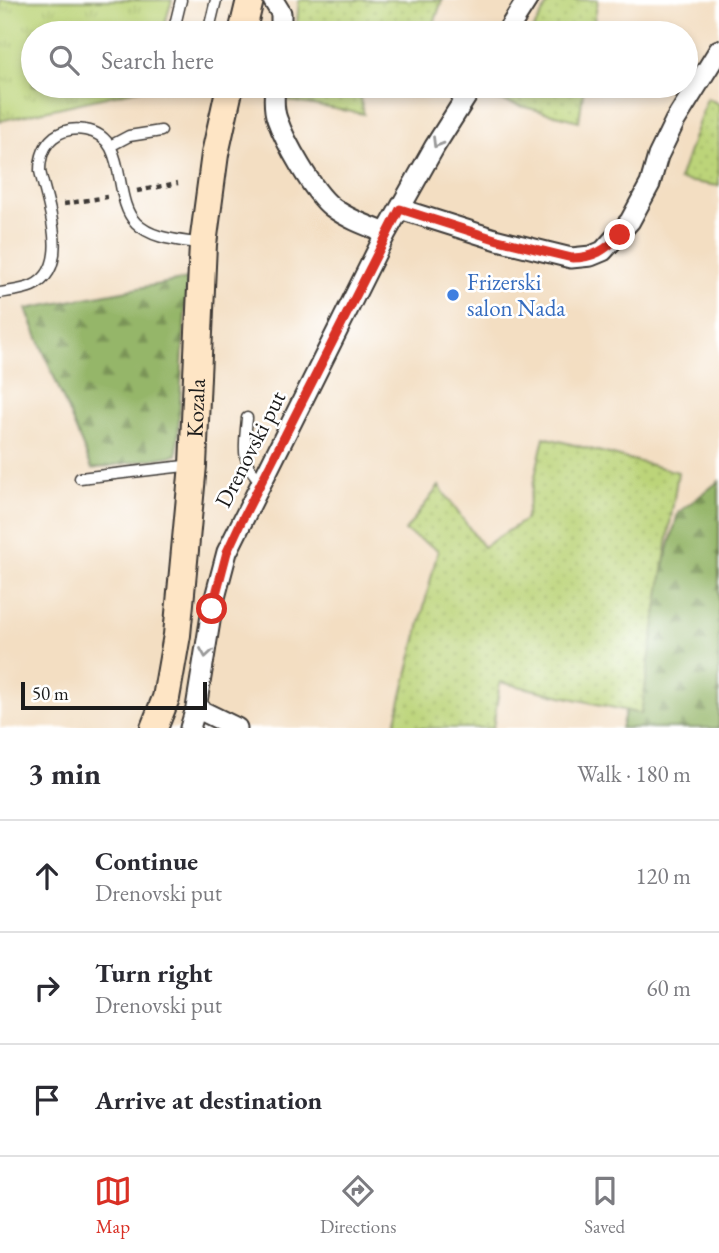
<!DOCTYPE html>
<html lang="en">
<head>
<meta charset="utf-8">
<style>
	:root { --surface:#fff; --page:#f7f7f7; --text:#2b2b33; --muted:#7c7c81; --line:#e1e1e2; --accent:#d93025 }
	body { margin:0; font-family:"EB Garamond",serif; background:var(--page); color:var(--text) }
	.scale { position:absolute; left:21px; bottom:18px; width:186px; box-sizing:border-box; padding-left:7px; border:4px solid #1c1c1c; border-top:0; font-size:19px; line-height:24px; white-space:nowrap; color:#1c1c1c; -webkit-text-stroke:5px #fff; paint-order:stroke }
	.stop { position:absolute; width:21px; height:21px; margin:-16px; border:5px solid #d93025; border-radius:50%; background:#fff }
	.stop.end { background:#d93025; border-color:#fff; box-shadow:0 2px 7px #0008 }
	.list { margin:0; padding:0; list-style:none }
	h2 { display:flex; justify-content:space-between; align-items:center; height:91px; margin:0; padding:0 28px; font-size:30px }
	h2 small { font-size:23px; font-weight:400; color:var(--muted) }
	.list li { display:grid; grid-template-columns:46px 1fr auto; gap:21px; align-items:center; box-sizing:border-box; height:112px; padding:0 28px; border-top:2px solid var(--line) }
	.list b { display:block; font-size:26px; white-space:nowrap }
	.list p { margin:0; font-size:23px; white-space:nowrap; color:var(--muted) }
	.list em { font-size:23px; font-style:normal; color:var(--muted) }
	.icon { flex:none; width:38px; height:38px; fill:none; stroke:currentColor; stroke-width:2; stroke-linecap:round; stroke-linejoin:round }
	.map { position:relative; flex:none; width:719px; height:728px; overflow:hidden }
	.search { position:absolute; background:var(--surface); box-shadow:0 4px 10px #0003; left:21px; right:21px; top:21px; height:77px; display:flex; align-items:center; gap:18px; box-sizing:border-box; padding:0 24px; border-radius:38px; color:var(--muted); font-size:26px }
	.sheet { height:427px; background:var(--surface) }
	nav { display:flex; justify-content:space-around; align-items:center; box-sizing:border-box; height:98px; border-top:2px solid var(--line); background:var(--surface); font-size:19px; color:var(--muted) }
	nav a { display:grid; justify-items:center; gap:4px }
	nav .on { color:var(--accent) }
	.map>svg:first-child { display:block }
	.grass { fill:url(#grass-tufts); stroke:#6c784a; stroke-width:2 }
	.forest { fill:url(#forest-firs); stroke:#586942; stroke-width:2 }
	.garden { fill:url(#garden-dots); stroke:#6c784a; stroke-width:2 }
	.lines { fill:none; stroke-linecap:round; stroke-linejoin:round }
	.lane-casing { stroke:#3c3935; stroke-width:13 }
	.street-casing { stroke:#3c3935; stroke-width:23 }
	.secondary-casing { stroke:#3c3935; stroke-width:30 }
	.path { stroke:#3c3935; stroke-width:4.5; stroke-dasharray:5 5; stroke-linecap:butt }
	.lane { stroke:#fff; stroke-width:10 }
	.street { stroke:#fff; stroke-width:19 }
	.secondary { stroke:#fee5c5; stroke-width:26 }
	.oneway { stroke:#999 }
	.route { stroke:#d93025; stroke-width:9 }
	.shop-dot { fill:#3f7fe0; stroke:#fff; stroke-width:2.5 }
	.labels { text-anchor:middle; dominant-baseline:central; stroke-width:5; stroke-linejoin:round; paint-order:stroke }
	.shop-label { font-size:23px; fill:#366cbe; stroke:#fff; text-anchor:start }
	.street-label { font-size:23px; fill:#1c1c1c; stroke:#fff }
</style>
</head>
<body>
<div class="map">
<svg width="719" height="728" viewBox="0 0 719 728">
	<defs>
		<pattern id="grass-tufts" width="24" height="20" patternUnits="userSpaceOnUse" patternTransform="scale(1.75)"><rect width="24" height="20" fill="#bcd479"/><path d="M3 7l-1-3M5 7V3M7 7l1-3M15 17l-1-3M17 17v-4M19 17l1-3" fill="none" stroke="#a1b568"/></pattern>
		<pattern id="forest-firs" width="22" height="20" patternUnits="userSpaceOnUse" patternTransform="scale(1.75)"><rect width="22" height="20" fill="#95b669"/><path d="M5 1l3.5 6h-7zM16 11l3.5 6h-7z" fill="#799356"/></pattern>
		<pattern id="garden-dots" width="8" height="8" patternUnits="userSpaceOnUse" patternTransform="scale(1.75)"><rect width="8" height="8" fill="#bcd479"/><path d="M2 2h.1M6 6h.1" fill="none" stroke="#a1b568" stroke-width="1.8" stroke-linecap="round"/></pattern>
	</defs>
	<rect width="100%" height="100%" fill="#fff"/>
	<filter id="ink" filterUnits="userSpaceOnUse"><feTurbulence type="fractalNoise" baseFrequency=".0143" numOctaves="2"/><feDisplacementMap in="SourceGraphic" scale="14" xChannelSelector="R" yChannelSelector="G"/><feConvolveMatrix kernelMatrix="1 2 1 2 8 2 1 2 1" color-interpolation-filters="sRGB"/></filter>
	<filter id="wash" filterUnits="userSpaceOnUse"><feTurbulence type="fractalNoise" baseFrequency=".00686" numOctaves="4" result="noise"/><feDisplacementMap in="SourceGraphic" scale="28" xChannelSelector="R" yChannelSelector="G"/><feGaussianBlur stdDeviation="1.57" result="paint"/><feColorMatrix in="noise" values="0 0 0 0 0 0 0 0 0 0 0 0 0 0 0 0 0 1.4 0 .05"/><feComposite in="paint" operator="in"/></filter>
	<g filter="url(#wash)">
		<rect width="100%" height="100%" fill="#f3dec2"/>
		<path class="grass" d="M 0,0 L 172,0 L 162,33 L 33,33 L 33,86 L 147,86 L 146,88 L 0,121 Z"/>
		<path class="forest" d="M 187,279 L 177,455 L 92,469 L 26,309 Z
			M 719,481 L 719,728 L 621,728 L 678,513 Z"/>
		<path class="garden" d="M 299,0 L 442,0 L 431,33 L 296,33 Z
			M 550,0 L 598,0 L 592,33 L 531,33 Z
			M 291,86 L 357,86 L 364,114 L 289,101 Z
			M 494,86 L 584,86 L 579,121 L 486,97 Z
			M 707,98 L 719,104 L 719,186 L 679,180 Z
			M 544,437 L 678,472 L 641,714 L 500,682 L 493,728 L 394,728 L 438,550 L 405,531 L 439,486 L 483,547 L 525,520 Z"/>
	</g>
	<g filter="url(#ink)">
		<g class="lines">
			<defs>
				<path id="lane" d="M 173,33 L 181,0
					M 208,33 L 216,0
					M 110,146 L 129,136 L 161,131
					M 0,293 C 10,291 23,290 32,286 C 73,268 47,204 40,171 C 40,158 43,146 54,137 C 63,130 74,128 85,130 C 130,137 111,198 136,223 C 153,240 181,240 203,244
					M 247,418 C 245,444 239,463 261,481
					M 80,478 L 193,465"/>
				<path id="street" d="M 273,0 L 281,13 L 281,33
					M 506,33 L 527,0
					M 275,86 C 274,96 273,108 277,119 C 285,142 313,192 332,207 C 348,219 368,226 386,233
					M 400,209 L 498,240 L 571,258 L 591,256 L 603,251 L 630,221 L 650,184 L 658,156 L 675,121 L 719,50
					M 196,708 L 237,728
					M 190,728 L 196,708 L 212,609 L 227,552 L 386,233 L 435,146 L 473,86"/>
				<g id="secondary">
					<path d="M 242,33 L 250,0"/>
					<path id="s1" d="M 154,728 L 166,698 L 177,635 L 193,465 L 203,244 L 215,154 L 230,86"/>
				</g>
			</defs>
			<use href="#lane" class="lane-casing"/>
			<use href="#street" class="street-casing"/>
			<use href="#secondary" class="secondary-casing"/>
			<path class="path" d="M 137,191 L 178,183
				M 64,204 L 107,197"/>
			<use href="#lane" class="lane"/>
			<use href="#street" class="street"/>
			<use href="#secondary" class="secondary"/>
		</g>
		<defs><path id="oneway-chevron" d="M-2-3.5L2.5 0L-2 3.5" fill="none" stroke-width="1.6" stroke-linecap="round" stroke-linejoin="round" transform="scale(1.75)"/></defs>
		<g class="oneway">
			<use href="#oneway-chevron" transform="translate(437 143) rotate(121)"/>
			<use href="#oneway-chevron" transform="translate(206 653) rotate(99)"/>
		</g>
	</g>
	<g class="lines" filter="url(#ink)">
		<path class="route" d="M 212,609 L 227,552 L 241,522 L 400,209 L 498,240 L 572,258 C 593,258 606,250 620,235"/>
	</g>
	<circle class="shop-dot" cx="453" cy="295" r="7"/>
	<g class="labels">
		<g class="shop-label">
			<text x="467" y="282">Frizerski<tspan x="467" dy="26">salon Nada</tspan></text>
		</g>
		<g class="street-label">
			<text stroke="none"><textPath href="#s1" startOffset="324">Kozala</textPath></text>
			<text transform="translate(250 449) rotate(-63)">Drenovski put</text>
		</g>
	</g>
</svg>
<div class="scale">50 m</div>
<div class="stop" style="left:212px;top:609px"></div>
<div class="stop end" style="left:620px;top:235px"></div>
<div class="search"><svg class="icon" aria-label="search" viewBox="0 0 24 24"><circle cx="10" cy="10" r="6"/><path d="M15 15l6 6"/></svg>Search here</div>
</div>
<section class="sheet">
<h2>3 min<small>Walk · 180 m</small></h2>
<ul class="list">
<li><svg class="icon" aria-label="ahead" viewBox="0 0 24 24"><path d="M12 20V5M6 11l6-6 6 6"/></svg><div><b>Continue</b><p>Drenovski put</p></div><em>120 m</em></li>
<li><svg class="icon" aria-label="right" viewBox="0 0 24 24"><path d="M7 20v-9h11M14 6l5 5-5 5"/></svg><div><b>Turn right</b><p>Drenovski put</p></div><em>60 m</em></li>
<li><svg class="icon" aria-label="arrive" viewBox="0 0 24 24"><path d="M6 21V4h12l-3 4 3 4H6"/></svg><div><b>Arrive at destination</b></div></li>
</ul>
</section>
<nav>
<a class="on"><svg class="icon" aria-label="map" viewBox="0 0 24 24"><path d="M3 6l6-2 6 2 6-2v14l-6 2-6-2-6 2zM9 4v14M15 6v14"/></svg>Map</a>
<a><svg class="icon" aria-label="directions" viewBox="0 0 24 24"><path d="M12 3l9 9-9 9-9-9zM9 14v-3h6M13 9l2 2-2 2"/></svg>Directions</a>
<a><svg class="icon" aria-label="saved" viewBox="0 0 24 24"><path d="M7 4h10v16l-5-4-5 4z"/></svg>Saved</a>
</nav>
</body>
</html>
